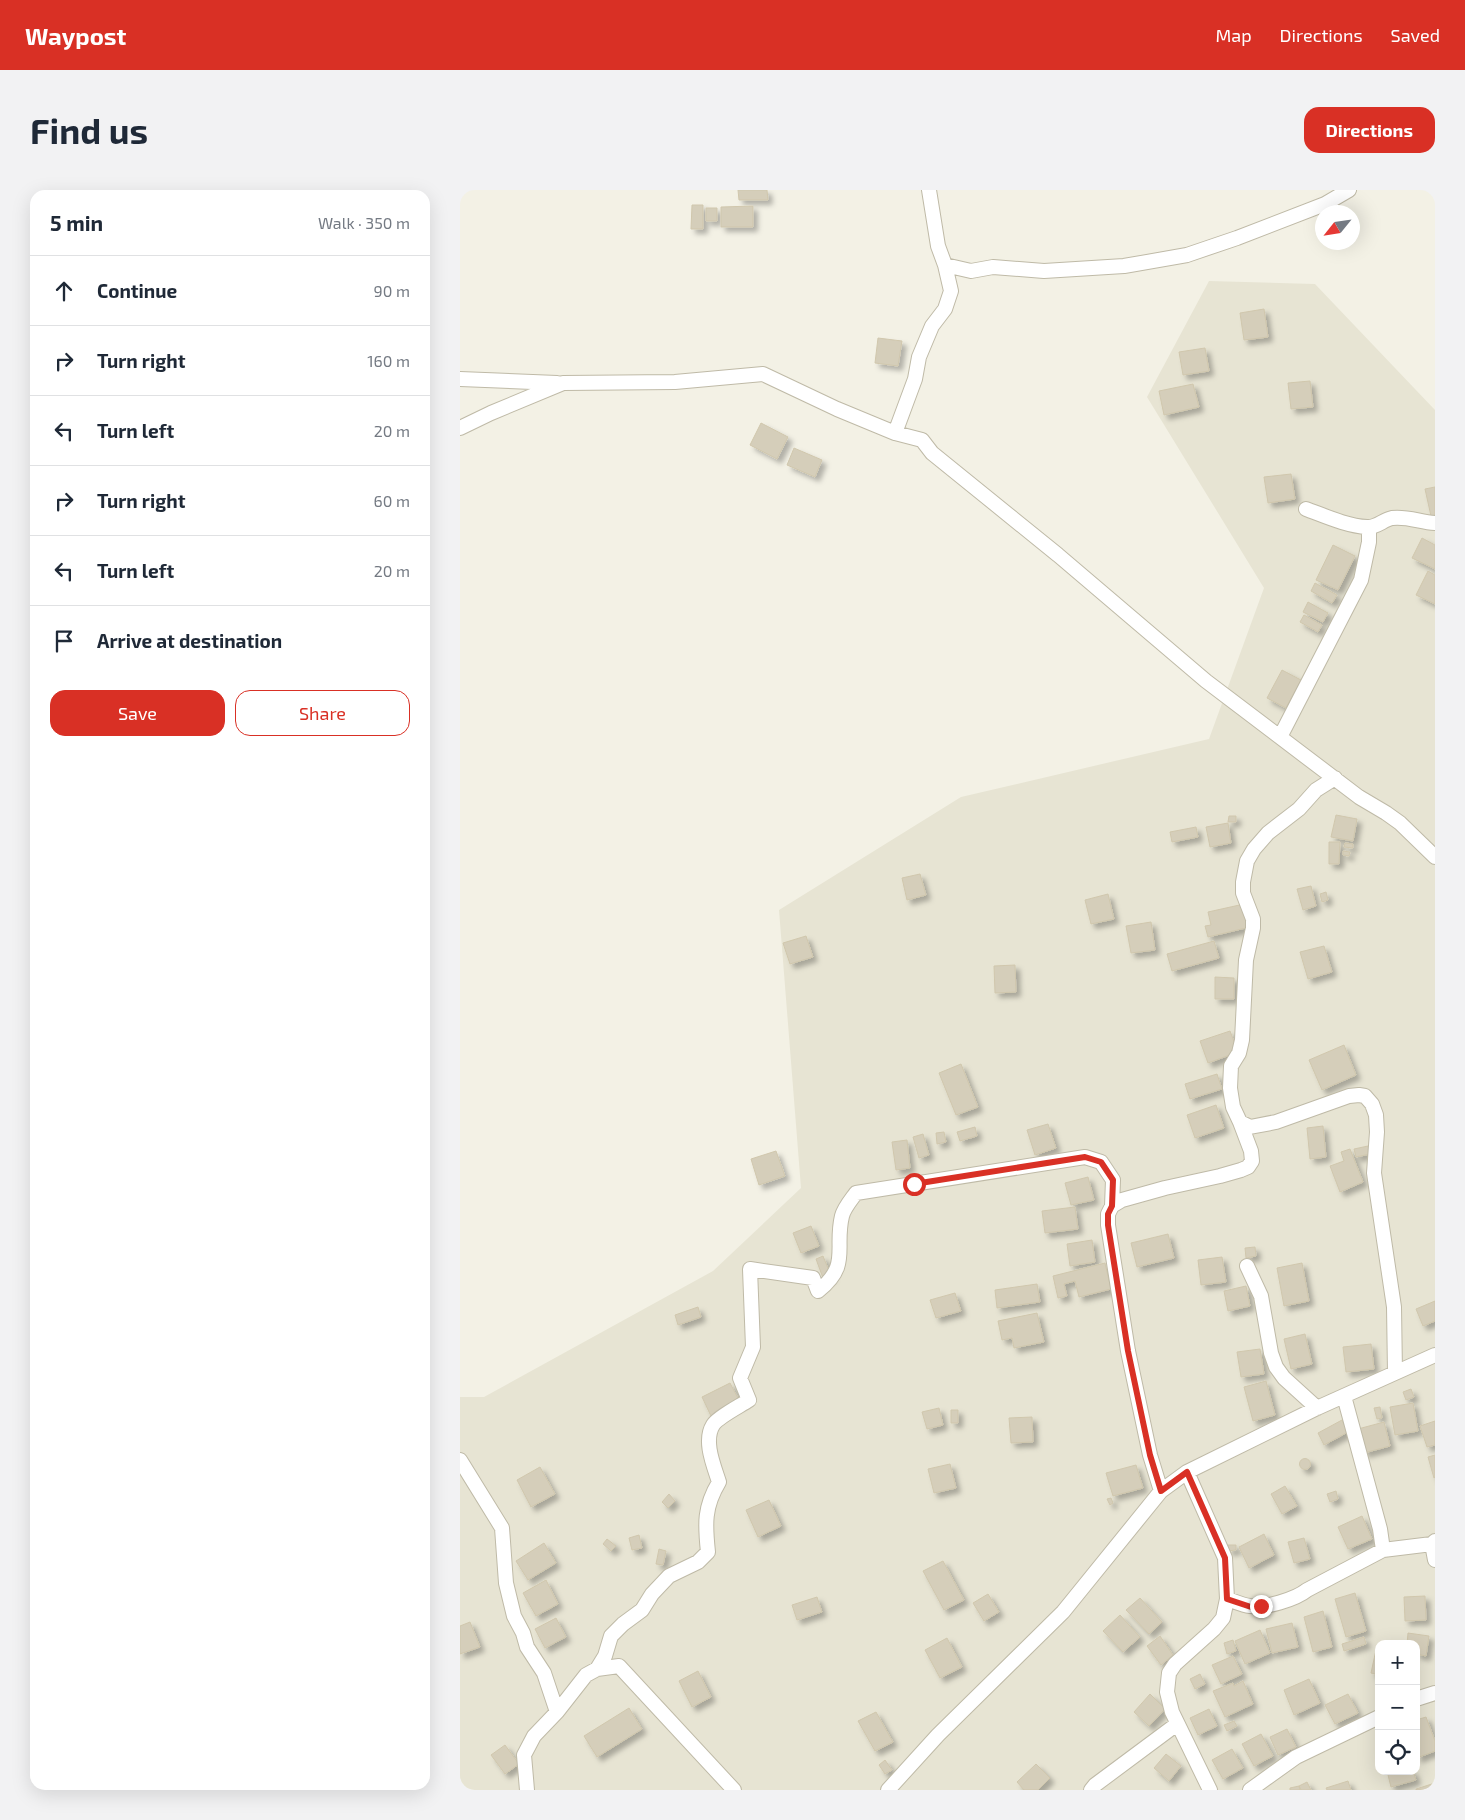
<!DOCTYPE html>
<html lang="en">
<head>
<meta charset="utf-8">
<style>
	:root { --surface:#fff; --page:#f2f2f3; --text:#1f2937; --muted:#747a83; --line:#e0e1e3; --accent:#d93025 }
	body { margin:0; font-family:"Exo 2",sans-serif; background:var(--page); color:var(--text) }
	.controls { position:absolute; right:15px; bottom:15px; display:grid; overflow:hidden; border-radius:10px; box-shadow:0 5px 20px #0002 }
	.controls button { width:45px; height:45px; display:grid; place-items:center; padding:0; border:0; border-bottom:1px solid var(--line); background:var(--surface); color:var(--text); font:25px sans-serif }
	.compass { position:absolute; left:855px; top:15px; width:45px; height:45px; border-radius:50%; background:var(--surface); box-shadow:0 5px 20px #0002; rotate:240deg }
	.stop { position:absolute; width:15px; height:15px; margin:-11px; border:4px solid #d93025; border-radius:50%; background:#fff }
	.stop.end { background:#d93025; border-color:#fff; box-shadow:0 1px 5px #0008 }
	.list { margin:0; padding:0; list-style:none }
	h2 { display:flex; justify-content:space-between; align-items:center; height:65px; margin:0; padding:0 20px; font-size:21px }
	h2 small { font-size:16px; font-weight:400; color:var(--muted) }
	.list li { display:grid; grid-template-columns:32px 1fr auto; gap:15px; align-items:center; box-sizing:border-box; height:70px; padding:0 20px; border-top:1px solid var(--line) }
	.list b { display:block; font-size:19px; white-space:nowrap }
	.list em { font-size:16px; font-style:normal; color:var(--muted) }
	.actions { display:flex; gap:10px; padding:15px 20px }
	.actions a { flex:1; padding:11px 0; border:1px solid var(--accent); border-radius:15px; text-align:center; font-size:18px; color:var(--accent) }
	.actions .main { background:var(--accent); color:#fff }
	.icon { flex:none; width:28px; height:28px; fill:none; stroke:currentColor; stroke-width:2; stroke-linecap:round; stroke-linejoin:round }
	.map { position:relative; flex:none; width:975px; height:1600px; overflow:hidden; border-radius:15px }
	header { display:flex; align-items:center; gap:30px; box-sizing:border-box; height:70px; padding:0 25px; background:var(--accent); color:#fff }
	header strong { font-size:24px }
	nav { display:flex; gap:28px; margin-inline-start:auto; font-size:18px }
	.intro { display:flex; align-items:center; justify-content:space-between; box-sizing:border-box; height:120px; padding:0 30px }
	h1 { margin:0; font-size:35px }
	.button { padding:12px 22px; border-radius:15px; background:var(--accent); color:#fff; font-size:18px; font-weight:700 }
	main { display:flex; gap:30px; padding:0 30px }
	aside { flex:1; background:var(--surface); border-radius:15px; box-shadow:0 5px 20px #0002 }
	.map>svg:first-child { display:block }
	.residential { fill:#e7e4d3; fill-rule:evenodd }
	.building { fill:#d5ceba; stroke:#d0c7ad; filter:url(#shadow) }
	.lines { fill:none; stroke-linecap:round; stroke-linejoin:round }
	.minor-casing { stroke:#bfbaa7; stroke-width:16 }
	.minor { stroke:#fff; stroke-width:14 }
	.route { stroke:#d93025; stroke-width:6 }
</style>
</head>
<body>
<header>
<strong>Waypost</strong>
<nav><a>Map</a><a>Directions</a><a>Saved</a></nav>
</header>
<div class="intro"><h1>Find us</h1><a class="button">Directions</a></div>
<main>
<aside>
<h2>5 min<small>Walk · 350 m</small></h2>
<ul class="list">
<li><svg class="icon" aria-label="ahead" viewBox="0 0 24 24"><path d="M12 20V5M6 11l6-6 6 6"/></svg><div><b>Continue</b></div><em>90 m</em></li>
<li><svg class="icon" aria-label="right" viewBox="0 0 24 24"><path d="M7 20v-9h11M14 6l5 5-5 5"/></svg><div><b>Turn right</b></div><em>160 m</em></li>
<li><svg class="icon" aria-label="left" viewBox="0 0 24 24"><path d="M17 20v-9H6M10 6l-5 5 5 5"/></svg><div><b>Turn left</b></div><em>20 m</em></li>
<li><svg class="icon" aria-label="right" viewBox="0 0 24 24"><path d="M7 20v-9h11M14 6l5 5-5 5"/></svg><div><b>Turn right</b></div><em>60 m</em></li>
<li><svg class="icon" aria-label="left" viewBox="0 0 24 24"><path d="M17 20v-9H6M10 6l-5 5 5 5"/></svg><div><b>Turn left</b></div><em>20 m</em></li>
<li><svg class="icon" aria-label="arrive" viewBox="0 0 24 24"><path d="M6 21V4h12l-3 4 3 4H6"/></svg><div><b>Arrive at destination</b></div></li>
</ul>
<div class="actions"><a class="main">Save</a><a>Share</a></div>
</aside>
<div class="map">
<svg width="975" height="1600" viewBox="0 0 975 1600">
	<defs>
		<filter id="shadow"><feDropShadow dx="4.5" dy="4.5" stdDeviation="2.5" flood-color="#0004"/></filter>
	</defs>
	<rect width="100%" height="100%" fill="#f3f1e5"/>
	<path class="residential" d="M 749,91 L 855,94 L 975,220 L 975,1600 L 0,1600 L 0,1207 L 24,1207 L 253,1081 L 341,998 L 319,720 L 501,607 L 749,549 L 804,398 L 687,207 ZM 919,1454 L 956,1454 L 956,1581 L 919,1581 Z"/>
	<path class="building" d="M 278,0 L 307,0 L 308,10 L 279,10 Z
		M 232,15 L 243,15 L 243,39 L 231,39 Z
		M 293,16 L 293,37 L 261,37 L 261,17 Z
		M 246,18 L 257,18 L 257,31 L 246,31 Z
		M 804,119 L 808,147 L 784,150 L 780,123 Z
		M 418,148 L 442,151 L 438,176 L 415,173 Z
		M 745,158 L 749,181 L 723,185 L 719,162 Z
		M 850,191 L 853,217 L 831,219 L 828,193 Z
		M 733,194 L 739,217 L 704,225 L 699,201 Z
		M 301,233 L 328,247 L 317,269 L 290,255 Z
		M 334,258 L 362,270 L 355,287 L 327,275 Z
		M 831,284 L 835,309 L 808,313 L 804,287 Z
		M 975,297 L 975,325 L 971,326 L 965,299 Z
		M 962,348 L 975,355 L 975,379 L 952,368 Z
		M 873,355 L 895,366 L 878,400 L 856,390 Z
		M 968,381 L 975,385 L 975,414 L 956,405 Z
		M 855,393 L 877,405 L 872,413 L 851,401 Z
		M 848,412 L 868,423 L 863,432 L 843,422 Z
		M 844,425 L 862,435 L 858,442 L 840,432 Z
		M 822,480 L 841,490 L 826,518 L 807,508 Z
		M 876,625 L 897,629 L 893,651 L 871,647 Z
		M 769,626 L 776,626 L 776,632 L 768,632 Z
		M 768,633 L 771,653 L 750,657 L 746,637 Z
		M 736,637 L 738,647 L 712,652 L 710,642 Z
		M 869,652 L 880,652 L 879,674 L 869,674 Z
		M 885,653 L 893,654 L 893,658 L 884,657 Z
		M 883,661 L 890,662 L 889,666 L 883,665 Z
		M 460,684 L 466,705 L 447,710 L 442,688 Z
		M 851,696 L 856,716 L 843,720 L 837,699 Z
		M 866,702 L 868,710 L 862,712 L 860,704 Z
		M 648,704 L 654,729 L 631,734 L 625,710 Z
		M 784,714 L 790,737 L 748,747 L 745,736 L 751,735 L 748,722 Z
		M 691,732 L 695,760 L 671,763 L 666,736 Z
		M 346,746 L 353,767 L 330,774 L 323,753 Z
		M 754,751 L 759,768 L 712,781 L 707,764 Z
		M 864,756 L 872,782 L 848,789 L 840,762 Z
		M 555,775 L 556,802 L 535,803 L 534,776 Z
		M 755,787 L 774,788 L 774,809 L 755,809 Z
		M 770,841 L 778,862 L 748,873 L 740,851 Z
		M 884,855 L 896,885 L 862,900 L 849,870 Z
		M 501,874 L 518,917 L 496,925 L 479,883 Z
		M 757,884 L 762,899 L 730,909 L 725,894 Z
		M 756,915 L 764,938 L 735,948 L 727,925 Z
		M 588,934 L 596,958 L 575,965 L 567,940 Z
		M 863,936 L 866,967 L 850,969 L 847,938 Z
		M 515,937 L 517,946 L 500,951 L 497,942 Z
		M 484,942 L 486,952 L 477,954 L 476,943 Z
		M 463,944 L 469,965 L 459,968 L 453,947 Z
		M 447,950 L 450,978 L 436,980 L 432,952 Z
		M 908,956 L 910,964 L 896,967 L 894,959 Z
		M 890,959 L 903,992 L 880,1002 L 870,976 L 884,971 L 881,962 Z
		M 316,961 L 325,986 L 299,995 L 291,969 Z
		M 628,987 L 634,1010 L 611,1015 L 605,993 Z
		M 615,1017 L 618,1039 L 585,1043 L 582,1021 Z
		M 351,1036 L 359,1056 L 341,1063 L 333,1043 Z
		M 708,1044 L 714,1068 L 677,1077 L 671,1053 Z
		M 632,1050 L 635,1072 L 610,1076 L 607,1054 Z
		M 795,1057 L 796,1066 L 786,1068 L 785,1058 Z
		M 363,1066 L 371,1086 L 363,1088 L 356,1069 Z
		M 762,1067 L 766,1092 L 741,1095 L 738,1070 Z
		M 645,1073 L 651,1099 L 619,1107 L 615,1091 L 604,1094 L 607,1106 L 598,1108 L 593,1086 Z
		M 842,1073 L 849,1111 L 824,1116 L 817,1078 Z
		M 577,1094 L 580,1112 L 537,1118 L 535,1100 Z
		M 786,1096 L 790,1116 L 768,1121 L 764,1101 Z
		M 495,1103 L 501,1121 L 476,1128 L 470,1110 Z
		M 975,1111 L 975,1131 L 963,1136 L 956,1119 Z
		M 238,1117 L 241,1127 L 218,1135 L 215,1125 Z
		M 577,1123 L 584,1152 L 554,1158 L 552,1148 L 542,1150 L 538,1131 Z
		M 845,1144 L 852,1174 L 831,1179 L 824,1149 Z
		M 911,1154 L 914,1179 L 886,1182 L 883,1157 Z
		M 800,1159 L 804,1184 L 781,1187 L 777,1162 Z
		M 806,1191 L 815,1225 L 793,1231 L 784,1197 Z
		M 270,1193 L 280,1212 L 251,1226 L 242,1207 Z
		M 951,1199 L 954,1207 L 946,1210 L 943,1202 Z
		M 953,1213 L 958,1241 L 935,1245 L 930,1217 Z
		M 920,1217 L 922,1228 L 917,1229 L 914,1218 Z
		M 479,1218 L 483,1235 L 467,1239 L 462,1222 Z
		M 491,1220 L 498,1220 L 498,1233 L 491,1233 Z
		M 572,1227 L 573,1252 L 551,1253 L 549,1228 Z
		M 882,1230 L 888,1242 L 864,1255 L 858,1243 Z
		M 975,1231 L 975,1255 L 967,1257 L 960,1236 Z
		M 924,1232 L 930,1256 L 904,1263 L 898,1239 Z
		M 975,1265 L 975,1287 L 974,1288 L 968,1267 Z
		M839.5 1274a5.5 5.5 0 1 1 11 0a5.5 5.5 0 1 1-11 0Z
		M 490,1274 L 496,1298 L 474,1303 L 468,1279 Z
		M 676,1275 L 683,1298 L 653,1306 L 646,1283 Z
		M 80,1277 L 95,1304 L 71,1317 L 57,1290 Z
		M 825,1296 L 837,1316 L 822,1324 L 811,1304 Z
		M 876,1301 L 878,1309 L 870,1312 L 867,1304 Z
		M 209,1304 L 215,1311 L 208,1318 L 202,1312 Z
		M 651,1308 L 653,1313 L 650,1315 L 647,1309 Z
		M 309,1310 L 321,1336 L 298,1347 L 286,1320 Z
		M 902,1326 L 912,1349 L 888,1359 L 878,1337 Z
		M 804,1344 L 814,1365 L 789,1378 L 779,1357 Z
		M 179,1345 L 182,1358 L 172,1360 L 169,1348 Z
		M 844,1348 L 850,1369 L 834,1373 L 828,1352 Z
		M 147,1349 L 156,1356 L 151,1361 L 143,1354 Z
		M 84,1353 L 96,1373 L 68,1390 L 56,1371 Z
		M 768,1355 L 776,1355 L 776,1360 L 768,1361 Z
		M 199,1359 L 206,1361 L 203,1375 L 196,1374 Z
		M 483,1371 L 504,1410 L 484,1420 L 463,1381 Z
		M 86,1390 L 98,1414 L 76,1426 L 63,1403 Z
		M 895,1403 L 906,1441 L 886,1447 L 875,1409 Z
		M 528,1404 L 539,1422 L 524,1431 L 513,1413 Z
		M 965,1406 L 966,1430 L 945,1431 L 944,1407 Z
		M 357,1407 L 362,1422 L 337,1430 L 332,1415 Z
		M 680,1408 L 702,1432 L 689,1444 L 666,1420 Z
		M 863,1421 L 872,1457 L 853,1462 L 844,1427 Z
		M 660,1425 L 680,1447 L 663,1462 L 643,1441 Z
		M 96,1428 L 106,1447 L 85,1458 L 75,1439 Z
		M 10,1432 L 20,1457 L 0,1464 L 0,1436 Z
		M 832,1433 L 838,1457 L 812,1463 L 806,1439 Z
		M 800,1440 L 810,1463 L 785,1474 L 775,1451 Z
		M 948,1443 L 969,1446 L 966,1466 L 956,1464 L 956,1454 L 947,1454 Z
		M 700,1446 L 713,1465 L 701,1475 L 687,1456 Z
		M 904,1447 L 906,1454 L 884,1461 L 882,1454 Z
		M 487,1448 L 502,1477 L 480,1488 L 465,1460 Z
		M 773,1450 L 776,1461 L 767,1464 L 764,1453 Z
		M 916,1460 L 919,1460 L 919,1485 L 911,1483 Z
		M 773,1466 L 782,1484 L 761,1494 L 752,1475 Z
		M 238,1481 L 251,1507 L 232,1517 L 219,1491 Z
		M 740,1484 L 745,1494 L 735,1499 L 730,1489 Z
		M 849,1489 L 860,1513 L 834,1525 L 824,1500 Z
		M 783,1491 L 793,1514 L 765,1527 L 753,1501 L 773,1493 L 774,1496 Z
		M 690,1504 L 705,1519 L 689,1536 L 674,1522 Z
		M 888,1504 L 898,1523 L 875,1534 L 865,1515 Z
		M 169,1518 L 182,1539 L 137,1567 L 124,1546 Z
		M 749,1519 L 757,1536 L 738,1545 L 730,1528 Z
		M 416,1522 L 433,1552 L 415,1561 L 398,1531 Z
		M 966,1527 L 975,1551 L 975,1561 L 957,1568 L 956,1530 Z
		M 774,1531 L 777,1536 L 767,1541 L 764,1535 Z
		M 827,1539 L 836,1557 L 818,1565 L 810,1547 Z
		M 801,1544 L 813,1566 L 794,1576 L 782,1554 Z
		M 45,1555 L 59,1574 L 45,1584 L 31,1565 Z
		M 772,1559 L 783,1578 L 763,1589 L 752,1570 Z
		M 706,1564 L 721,1576 L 709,1591 L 694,1578 Z
		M 425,1570 L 432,1580 L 425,1584 L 419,1575 Z
		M 576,1574 L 590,1588 L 578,1600 L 564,1600 L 557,1592 Z
		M 927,1581 L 953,1581 L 956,1590 L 931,1597 Z
		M 888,1591 L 891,1600 L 867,1600 L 866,1598 Z
		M 847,1592 L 851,1600 L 841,1600 L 839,1596 Z
		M 975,1593 L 975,1600 L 956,1600 L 956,1599 Z
		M 839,1596 L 840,1600 L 830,1600 L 830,1598 Z"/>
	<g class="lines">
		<defs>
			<path id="minor" d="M 469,0 L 478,56 L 485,75 L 491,101 L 485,119 L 472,136 L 459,167 L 455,189 L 435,243 L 462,250 L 472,263 L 598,365 L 746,491 L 899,607 L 926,623 L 940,633 L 975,667
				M 485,75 L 511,81 L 533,77 L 584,81 L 664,76 L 727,65 L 777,48 L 865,14 L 889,0
				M 0,189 L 97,193
				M 0,238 L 31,223 L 103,193 L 215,192 L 303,184 L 377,219 L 435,243
				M 846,319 C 865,326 887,336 907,337 C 916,338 923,330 932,328 C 947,326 960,332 975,333
				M 820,547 L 901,390 L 909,352 L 909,338
				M 780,932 L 790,937 L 816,932 L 889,906 L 899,905 L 905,906 L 912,914 L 916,925 L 917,942 L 914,983 L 934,1117 L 935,1183
				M 787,1076 L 801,1106 L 811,1163 L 816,1177 L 824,1188 L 857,1218
				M 0,1270 L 42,1338 L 46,1393 L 54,1426 L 63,1443 L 67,1457 L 84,1483 L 97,1522 L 74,1546 L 64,1565 L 67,1600
				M 727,1282 L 765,1368 L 767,1409 L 763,1428 L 754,1439 L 715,1474 L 709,1483 L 707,1502 L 712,1522 L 750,1600
				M 701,1301 L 690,1265 L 668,1161 L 648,1035 L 648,1024 L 652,1016 L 662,1010 L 705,998 L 760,986 L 781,980 L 788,977 L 792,971 L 791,961 L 780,932 L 773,917 L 770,898 L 771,876 L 779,863 L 782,850 L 786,770 L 793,738 L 793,729 L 783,703 L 783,692 L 787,671 L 794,659 L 808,643 L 839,619 L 856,600 L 875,588
				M 975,1351 L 972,1354 L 975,1370
				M 923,1360 L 972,1354
				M 767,1409 C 774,1411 782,1415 790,1416 C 804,1419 836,1409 847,1400 L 923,1360 L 920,1339 L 884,1206
				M 137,1479 L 145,1466 L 151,1446 L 163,1434 L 182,1420 L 192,1404 L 209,1386 L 238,1372 L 248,1362 C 245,1334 244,1317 259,1292 C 254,1276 243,1251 253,1235 C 258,1227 280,1216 289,1210 L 280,1188 L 293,1157 L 290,1079 L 353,1088 L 358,1101 C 391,1075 374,1059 382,1026 C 384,1018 391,1010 396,1003 L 625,967 L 641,972 L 653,990 L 652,1016
				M 956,1509 L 975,1503
				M 97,1522 L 126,1485 L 137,1479 L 159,1476 L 274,1600
				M 428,1600 L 478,1545 L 603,1422 L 701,1301 L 727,1282 L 857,1218 L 975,1165
				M 631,1600 L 635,1595 L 717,1534
				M 790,1600 L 836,1567 L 919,1527"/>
		</defs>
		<use href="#minor" class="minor-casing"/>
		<use href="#minor" class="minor"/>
	</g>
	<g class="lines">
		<path class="route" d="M 454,994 L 625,967 L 641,972 L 653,990 L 652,1016 L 648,1024 L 648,1035 L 668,1161 L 690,1265 L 701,1301 L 727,1282 L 765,1368 L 767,1409 L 791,1417 L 801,1416"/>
	</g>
</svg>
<div class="controls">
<button>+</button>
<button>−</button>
<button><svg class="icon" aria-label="locate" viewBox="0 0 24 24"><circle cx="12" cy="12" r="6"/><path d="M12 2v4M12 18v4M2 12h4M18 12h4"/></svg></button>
</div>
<svg class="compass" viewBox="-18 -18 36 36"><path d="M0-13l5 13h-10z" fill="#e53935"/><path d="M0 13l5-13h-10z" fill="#747a83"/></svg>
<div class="stop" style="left:454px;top:994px"></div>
<div class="stop end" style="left:801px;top:1416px"></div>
</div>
</main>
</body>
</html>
